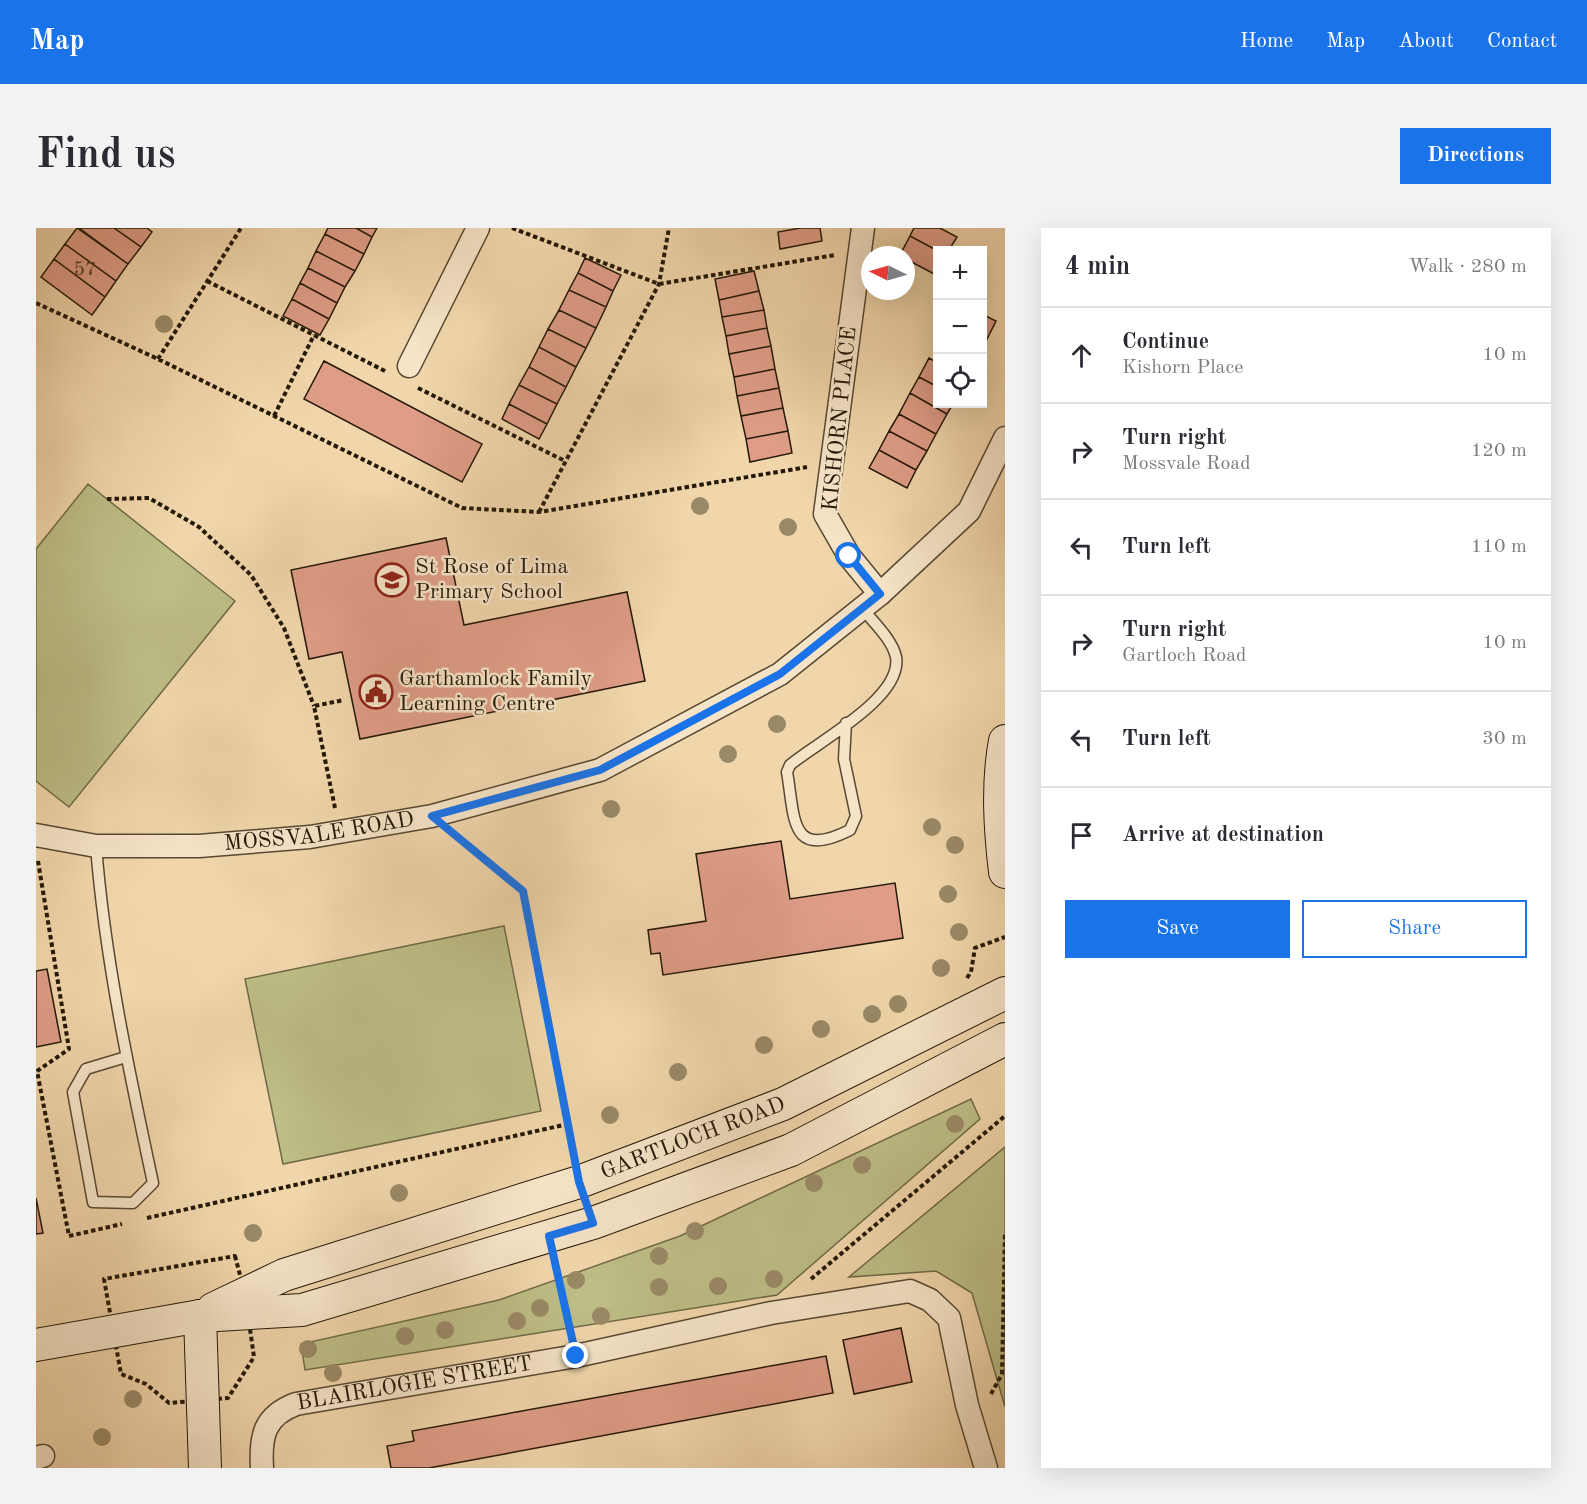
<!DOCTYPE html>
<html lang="en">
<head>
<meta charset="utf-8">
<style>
	:root { --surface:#fff; --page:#f2f2f3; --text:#2b2b33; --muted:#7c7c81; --line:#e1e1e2; --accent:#1a73e8 }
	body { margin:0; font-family:"Old Standard TT",serif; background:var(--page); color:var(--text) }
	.controls { position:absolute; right:18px; top:18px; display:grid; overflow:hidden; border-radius:0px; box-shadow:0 6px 24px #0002 }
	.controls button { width:54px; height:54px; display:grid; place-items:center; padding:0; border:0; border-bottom:2px solid var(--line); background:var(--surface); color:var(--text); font:30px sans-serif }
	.compass { position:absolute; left:825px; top:18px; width:54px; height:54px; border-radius:50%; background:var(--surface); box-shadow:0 6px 24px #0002; rotate:275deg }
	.stop { position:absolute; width:18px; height:18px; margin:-14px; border:4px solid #1a73e8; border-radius:50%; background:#fff }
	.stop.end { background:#1a73e8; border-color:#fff; box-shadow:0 2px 6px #0008 }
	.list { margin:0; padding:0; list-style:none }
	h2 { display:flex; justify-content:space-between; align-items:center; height:78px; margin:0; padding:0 24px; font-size:26px }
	h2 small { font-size:20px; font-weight:400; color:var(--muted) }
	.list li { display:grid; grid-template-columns:39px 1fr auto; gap:18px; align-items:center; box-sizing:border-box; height:96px; padding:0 24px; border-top:2px solid var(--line) }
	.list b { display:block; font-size:22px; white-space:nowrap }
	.list p { margin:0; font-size:20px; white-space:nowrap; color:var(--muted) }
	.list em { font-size:20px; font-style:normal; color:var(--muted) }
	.actions { display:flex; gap:12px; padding:18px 24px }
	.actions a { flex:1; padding:14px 0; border:2px solid var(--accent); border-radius:0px; text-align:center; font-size:21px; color:var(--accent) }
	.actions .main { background:var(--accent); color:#fff }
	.icon { flex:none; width:33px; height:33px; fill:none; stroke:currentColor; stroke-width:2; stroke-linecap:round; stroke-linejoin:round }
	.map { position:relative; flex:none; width:969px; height:1240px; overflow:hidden; border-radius:0px }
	header { display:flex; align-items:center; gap:36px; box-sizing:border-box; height:84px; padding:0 30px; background:var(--accent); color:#fff }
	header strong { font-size:28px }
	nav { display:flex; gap:33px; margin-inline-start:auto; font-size:21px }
	.intro { display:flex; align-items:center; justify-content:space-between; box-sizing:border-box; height:144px; padding:0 36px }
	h1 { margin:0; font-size:42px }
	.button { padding:15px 27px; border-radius:0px; background:var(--accent); color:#fff; font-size:21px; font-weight:700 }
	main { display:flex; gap:36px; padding:0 36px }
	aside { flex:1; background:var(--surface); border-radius:0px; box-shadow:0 6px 24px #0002 }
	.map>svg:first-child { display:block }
	.green { fill:#bdbd86; stroke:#706a47; stroke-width:1.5 }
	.building { fill:#df9d87; stroke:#241808; stroke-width:1.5 }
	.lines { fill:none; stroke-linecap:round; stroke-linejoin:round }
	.lane-casing { stroke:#574831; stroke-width:13 }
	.street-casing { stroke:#574831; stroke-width:25 }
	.secondary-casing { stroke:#241808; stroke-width:34 }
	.path { stroke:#241808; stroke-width:4; stroke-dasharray:4.5 3; stroke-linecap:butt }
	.lane { stroke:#f6e4c8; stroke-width:10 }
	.street { stroke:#f6e4c8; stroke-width:22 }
	.secondary { stroke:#f6e4c8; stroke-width:32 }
	.tree { fill:#9a8966 }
	.route { stroke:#1a73e8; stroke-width:8 }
	.labels { text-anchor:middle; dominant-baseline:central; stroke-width:5; stroke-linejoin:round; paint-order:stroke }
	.number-label { font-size:20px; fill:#533928 }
	.street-label { font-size:22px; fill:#241808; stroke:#f6e4c8 }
	.poi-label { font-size:22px; fill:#241808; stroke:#f6e4c8; text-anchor:start }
</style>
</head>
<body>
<header>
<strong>Map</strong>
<nav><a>Home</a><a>Map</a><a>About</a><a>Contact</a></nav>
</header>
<div class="intro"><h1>Find us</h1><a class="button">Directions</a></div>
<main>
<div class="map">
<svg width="969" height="1240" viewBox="0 0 969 1240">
	<rect width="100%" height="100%" fill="#f1d6ab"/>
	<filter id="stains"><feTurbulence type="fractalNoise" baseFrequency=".00333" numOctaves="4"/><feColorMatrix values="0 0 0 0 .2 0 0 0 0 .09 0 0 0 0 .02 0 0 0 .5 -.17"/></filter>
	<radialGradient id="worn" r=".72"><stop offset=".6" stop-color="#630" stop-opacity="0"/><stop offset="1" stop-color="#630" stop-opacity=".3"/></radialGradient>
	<path class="green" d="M 52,256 L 199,373 L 33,579 L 0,553 L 0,321 Z
		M 468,698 L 505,883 L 247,936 L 209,751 Z
		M 935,871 L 944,891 L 741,1067 L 269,1142 L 265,1116 L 463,1072 L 644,1008 Z
		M 969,919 L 969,1179 L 936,1065 L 900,1043 L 813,1049 Z"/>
	<path class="building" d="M 41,0 L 92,36 L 80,53 L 29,16 Z
		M 43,0 L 78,0 L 105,19 L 92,36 Z
		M 78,0 L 111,0 L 116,4 L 105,19 Z
		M 292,0 L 320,0 L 336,9 L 328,26 L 289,6 Z
		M 320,0 L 341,0 L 336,9 Z
		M 764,0 L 784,0 L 786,13 L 744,21 L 742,4 Z
		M 878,0 L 904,0 L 921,9 L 913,22 L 902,23 L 874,8 Z
		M 289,6 L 328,26 L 319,43 L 280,23 Z
		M 874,8 L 902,23 L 900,47 L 870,31 L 870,27 L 864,27 Z
		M 29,16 L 80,53 L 69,69 L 18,31 Z
		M 280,23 L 319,43 L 309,59 L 272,40 Z
		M 549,30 L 585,47 L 577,63 L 542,45 Z
		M 18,31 L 69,69 L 56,87 L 5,49 Z
		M 272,40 L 309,59 L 301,75 L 264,55 Z
		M 718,43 L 723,63 L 683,72 L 679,51 Z
		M 542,45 L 577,63 L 570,79 L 533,62 Z
		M 264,55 L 301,75 L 293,91 L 256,71 Z
		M 533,62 L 570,79 L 560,100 L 523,82 Z
		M 723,63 L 728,82 L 686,89 L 683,72 Z
		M 256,71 L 293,91 L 284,107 L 247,88 Z
		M 523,82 L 560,100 L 550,120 L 512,101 Z
		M 728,82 L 731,100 L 690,108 L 686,89 Z
		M 946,86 L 960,93 L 950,113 L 946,111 Z
		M 731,100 L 735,118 L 693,126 L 690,108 Z
		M 512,101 L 550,120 L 540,139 L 503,119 Z
		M 735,118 L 739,141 L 698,149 L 693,126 Z
		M 503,119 L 540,139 L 530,159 L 493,139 Z
		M 893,130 L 902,135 L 902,159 L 883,149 Z
		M 288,133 L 446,216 L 426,254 L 268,171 Z
		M 493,139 L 530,159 L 521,176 L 483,157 Z
		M 739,141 L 743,160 L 701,168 L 698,149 Z
		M 883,149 L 902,159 L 902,176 L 917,176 L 911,186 L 874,165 Z
		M 483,157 L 521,176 L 511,196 L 473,176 Z
		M 743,160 L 747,180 L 705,188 L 701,168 Z
		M 874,165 L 911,186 L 900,206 L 863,186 Z
		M 473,176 L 511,196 L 503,211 L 466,191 Z
		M 747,180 L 752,203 L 710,211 L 705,188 Z
		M 863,186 L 900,206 L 891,223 L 853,203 Z
		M 752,203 L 756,225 L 714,234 L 710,211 Z
		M 853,203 L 891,223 L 880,242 L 843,222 Z
		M 843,222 L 880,242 L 871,260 L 833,240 Z
		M 410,310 L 428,397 L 591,364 L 609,453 L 324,511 L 306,424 L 273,431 L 255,342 Z
		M 745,613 L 754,671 L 859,655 L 867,710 L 627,747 L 624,725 L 615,726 L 612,702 L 670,693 L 660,626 Z
		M 11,741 L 25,814 L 0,819 L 0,743 Z
		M 0,970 L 7,1005 L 0,1006 Z
		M 865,1100 L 876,1154 L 818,1166 L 807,1112 Z
		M 790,1128 L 797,1165 L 393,1240 L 355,1240 L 351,1218 L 378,1213 L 376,1203 Z"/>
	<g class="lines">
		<defs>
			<path id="lane" d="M 810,495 L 808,531 L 820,588 L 814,602 C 753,633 759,589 751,544 L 754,537 C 781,514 867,470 860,429 C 856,411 837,394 826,380
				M 60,618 C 69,732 93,843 117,955 L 97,975 L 57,974 L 37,864 L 50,841 L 90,829"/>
			<g id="street">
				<path d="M 827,0 L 789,286 L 813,328 L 844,366"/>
				<path d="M 373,138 L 442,0"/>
				<path id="s1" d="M 0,607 L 60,618 L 163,618 L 274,609 L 396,588 L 564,542 L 744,446 L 844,366 L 933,283 L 969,210"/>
				<path d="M 0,1230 L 7,1228"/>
				<path id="s2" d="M 226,1240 C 224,1208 228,1188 260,1176 L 540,1128 L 735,1085 L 874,1063 L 894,1072 L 913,1090 L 931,1177 L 950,1240"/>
			</g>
			<g id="secondary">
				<path d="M 969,513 C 961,556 964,601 969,644"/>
				<path id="s3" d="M 177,1081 L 248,1047 L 543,954 L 747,876 L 969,765"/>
				<path d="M 164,1088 L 169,1240"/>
				<path d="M 0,1117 L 164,1088 L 266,1082 L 557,995 L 755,922 L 969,811"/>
			</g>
		</defs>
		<use href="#lane" class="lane-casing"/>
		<use href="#street" class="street-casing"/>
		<use href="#secondary" class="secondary-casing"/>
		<path class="path" d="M 476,0 L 623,56 L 799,27
			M 171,53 L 349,143
			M 0,75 L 122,131 L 426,280 L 503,284 L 771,239
			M 122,131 L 205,0
			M 382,160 L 529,233
			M 238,188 L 278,107
			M 71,271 L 113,270 L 163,299 L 215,347 L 248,400 L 278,478
			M 503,284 L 623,56 L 633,0
			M 299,580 L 278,478 L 308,472
			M 420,608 L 487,663 L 537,925
			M 2,633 L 33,821 L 1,843 L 33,1008 L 86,996
			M 931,750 L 935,744 L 939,720 L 969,709
			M 111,990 L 532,896
			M 199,1028 L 209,1066 L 218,1129 L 192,1170 L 133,1175 L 110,1156 L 85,1146 L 68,1051 Z
			M 519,1035 L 535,1104
			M 775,1051 L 969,888
			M 955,1166 L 966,1146 L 969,1006"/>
		<use href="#lane" class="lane"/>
		<use href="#street" class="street"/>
		<use href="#secondary" class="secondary"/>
	</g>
	<g class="tree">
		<circle cx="128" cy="96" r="9"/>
		<circle cx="664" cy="278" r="9"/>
		<circle cx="752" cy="299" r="9"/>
		<circle cx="741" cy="496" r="9"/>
		<circle cx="692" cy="526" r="9"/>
		<circle cx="575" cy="581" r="9"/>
		<circle cx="896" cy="599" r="9"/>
		<circle cx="919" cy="617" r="9"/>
		<circle cx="912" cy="666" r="9"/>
		<circle cx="923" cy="704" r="9"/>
		<circle cx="905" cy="740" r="9"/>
		<circle cx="862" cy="776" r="9"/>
		<circle cx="836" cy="786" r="9"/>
		<circle cx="785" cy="801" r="9"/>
		<circle cx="728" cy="817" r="9"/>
		<circle cx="642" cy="844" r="9"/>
		<circle cx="574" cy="887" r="9"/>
		<circle cx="919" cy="896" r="9"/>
		<circle cx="826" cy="937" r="9"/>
		<circle cx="778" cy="955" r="9"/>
		<circle cx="363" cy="965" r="9"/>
		<circle cx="659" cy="1003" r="9"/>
		<circle cx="217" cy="1005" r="9"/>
		<circle cx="623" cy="1028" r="9"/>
		<circle cx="738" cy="1051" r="9"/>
		<circle cx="540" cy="1052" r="9"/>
		<circle cx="682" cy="1058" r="9"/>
		<circle cx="623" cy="1059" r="9"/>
		<circle cx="504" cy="1080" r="9"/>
		<circle cx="565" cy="1088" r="9"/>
		<circle cx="481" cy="1093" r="9"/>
		<circle cx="409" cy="1102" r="9"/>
		<circle cx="369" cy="1108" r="9"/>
		<circle cx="272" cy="1121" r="9"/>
		<circle cx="297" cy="1145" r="9"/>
		<circle cx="97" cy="1171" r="9"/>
		<circle cx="66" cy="1209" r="9"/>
	</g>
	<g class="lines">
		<path class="route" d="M 540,1128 L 513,1008 L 557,995 L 543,954 L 487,663 L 396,588 L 564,542 L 744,446 L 844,366 L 813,328"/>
	</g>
	<defs>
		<symbol id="school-ring" viewBox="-11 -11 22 22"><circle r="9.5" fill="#f6e4c8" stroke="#8f2418" stroke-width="1.5"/><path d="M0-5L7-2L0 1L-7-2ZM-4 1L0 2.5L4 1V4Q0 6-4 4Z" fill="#8f2418"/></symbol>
		<symbol id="civic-ring" viewBox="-11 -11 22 22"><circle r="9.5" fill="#f6e4c8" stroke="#8f2418" stroke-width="1.5"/><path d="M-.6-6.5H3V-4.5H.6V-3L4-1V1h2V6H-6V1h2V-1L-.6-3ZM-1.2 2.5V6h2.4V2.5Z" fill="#8f2418"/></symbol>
	</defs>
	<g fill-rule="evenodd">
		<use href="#school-ring" x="337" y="333" width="38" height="38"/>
		<use href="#civic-ring" x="321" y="445" width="38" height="38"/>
	</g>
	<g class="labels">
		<g class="number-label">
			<text x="49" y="42">57</text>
		</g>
		<g class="street-label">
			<text transform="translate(804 191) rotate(-84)">KISHORN PLACE</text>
			<text stroke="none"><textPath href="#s1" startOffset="285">MOSSVALE ROAD</textPath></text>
			<text stroke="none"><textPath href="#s3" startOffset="510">GARTLOCH ROAD</textPath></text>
			<text stroke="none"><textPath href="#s2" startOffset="200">BLAIRLOGIE STREET</textPath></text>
		</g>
		<g class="poi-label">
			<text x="379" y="339">St Rose of Lima<tspan x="379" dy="25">Primary School</tspan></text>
			<text x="363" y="451">Garthamlock Family<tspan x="363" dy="25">Learning Centre</tspan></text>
		</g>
	</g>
	<rect width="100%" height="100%" filter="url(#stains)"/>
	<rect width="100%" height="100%" fill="url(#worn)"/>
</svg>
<div class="controls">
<button>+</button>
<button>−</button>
<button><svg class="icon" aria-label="locate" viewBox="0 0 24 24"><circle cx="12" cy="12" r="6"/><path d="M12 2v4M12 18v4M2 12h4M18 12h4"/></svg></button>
</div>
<svg class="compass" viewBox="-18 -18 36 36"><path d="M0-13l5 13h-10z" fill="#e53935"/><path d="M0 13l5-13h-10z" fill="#7c7c81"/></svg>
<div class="stop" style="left:813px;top:328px"></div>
<div class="stop end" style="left:540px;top:1128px"></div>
</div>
<aside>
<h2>4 min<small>Walk · 280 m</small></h2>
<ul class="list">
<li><svg class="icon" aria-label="ahead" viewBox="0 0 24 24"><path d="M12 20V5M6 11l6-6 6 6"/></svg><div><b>Continue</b><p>Kishorn Place</p></div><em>10 m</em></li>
<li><svg class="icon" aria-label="right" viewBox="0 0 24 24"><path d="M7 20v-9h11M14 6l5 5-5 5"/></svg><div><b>Turn right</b><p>Mossvale Road</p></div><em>120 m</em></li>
<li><svg class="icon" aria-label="left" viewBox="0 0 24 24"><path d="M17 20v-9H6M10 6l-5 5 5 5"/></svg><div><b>Turn left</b></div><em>110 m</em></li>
<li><svg class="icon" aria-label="right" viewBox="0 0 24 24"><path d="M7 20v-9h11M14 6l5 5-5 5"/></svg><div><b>Turn right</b><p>Gartloch Road</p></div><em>10 m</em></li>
<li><svg class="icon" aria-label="left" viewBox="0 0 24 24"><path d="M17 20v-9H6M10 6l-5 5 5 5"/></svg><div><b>Turn left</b></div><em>30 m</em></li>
<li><svg class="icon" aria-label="arrive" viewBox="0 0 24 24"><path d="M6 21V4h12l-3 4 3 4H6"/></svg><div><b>Arrive at destination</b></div></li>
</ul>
<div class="actions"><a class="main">Save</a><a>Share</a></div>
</aside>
</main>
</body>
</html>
